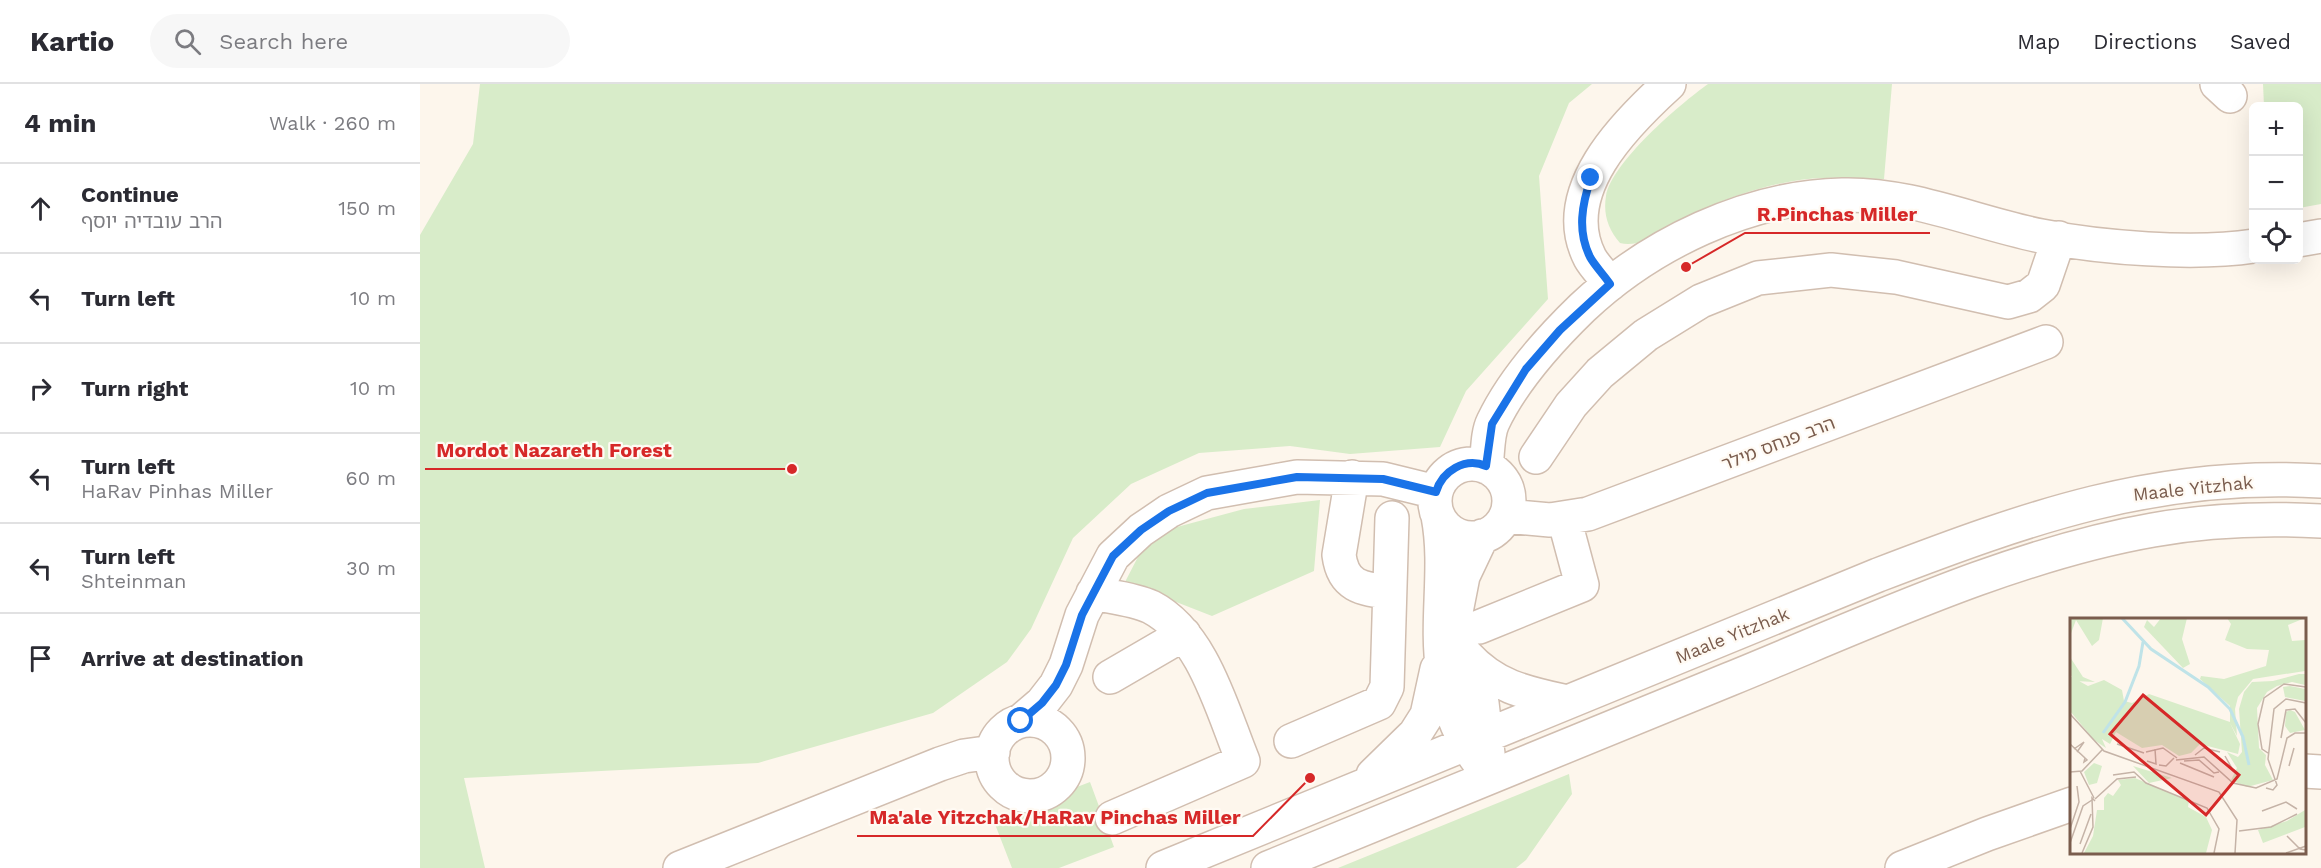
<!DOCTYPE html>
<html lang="en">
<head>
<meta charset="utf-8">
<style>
	:root { --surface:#fff; --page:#f7f7f7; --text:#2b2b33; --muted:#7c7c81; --line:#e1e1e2 }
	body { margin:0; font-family:"Work Sans","Noto Sans Hebrew",sans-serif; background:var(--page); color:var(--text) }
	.controls { position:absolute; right:18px; top:18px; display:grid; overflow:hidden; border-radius:9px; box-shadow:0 6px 24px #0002 }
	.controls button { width:54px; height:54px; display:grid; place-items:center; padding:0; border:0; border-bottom:2px solid var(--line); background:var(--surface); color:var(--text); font:30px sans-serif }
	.stop { position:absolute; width:18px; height:18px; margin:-14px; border:4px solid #1a73e8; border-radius:50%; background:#fff }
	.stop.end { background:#1a73e8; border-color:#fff; box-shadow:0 2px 6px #0008 }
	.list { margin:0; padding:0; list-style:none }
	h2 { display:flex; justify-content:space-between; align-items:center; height:78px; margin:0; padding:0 24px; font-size:26px }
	h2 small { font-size:20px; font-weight:400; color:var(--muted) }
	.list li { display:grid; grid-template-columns:39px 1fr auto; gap:18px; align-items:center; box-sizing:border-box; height:90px; padding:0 24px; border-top:2px solid var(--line) }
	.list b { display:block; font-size:22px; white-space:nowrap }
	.list p { margin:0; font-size:20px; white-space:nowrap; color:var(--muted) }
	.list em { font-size:20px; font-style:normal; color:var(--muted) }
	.icon { flex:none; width:33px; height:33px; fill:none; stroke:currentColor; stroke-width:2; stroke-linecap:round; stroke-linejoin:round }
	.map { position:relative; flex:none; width:1901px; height:784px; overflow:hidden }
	header { display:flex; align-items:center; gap:36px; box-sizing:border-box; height:84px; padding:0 30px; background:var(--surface); border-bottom:2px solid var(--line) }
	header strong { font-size:28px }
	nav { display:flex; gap:33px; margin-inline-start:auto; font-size:21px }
	.search { width:420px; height:54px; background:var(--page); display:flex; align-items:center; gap:15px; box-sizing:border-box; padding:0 21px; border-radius:33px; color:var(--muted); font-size:22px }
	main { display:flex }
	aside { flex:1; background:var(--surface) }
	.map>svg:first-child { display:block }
	.green { fill:#d8ecc9 }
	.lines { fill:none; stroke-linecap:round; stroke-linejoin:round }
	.minor-casing { stroke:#d1beb0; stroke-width:36 }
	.minor { stroke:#fff; stroke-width:33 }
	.route { stroke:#1a73e8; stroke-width:8 }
	.labels { text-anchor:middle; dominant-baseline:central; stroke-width:4.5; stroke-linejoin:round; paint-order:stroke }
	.street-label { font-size:18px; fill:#7a5c4d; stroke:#fffaf3 }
	.inset-river { fill:none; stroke:#bfe3e8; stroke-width:3 }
	.inset-road { fill:none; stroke:#c5b3a7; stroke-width:1.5 }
	.view { fill:#d62828; fill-opacity:0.15; stroke:#d62828; stroke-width:3 }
	.inset-edge { fill:none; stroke:#7a5c4d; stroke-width:3 }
	.leader { fill:none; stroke:#d62828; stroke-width:2 }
	.callout-dot { fill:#d62828; stroke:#fffaf3; stroke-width:2 }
	.callout-label { font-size:20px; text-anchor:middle; font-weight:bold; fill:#d62828; stroke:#fffaf3; stroke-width:4.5; stroke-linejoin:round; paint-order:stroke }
</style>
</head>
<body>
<header>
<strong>Kartio</strong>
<div class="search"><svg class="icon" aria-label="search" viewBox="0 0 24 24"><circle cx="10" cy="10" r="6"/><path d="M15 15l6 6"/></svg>Search here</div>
<nav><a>Map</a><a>Directions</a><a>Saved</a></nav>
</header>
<main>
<aside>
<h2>4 min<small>Walk · 260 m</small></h2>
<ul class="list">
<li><svg class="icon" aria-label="ahead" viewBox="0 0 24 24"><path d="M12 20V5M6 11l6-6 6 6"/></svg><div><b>Continue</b><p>הרב עובדיה יוסף</p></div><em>150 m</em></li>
<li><svg class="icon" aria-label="left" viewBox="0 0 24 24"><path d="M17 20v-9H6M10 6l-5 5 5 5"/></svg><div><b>Turn left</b></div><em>10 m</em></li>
<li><svg class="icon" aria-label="right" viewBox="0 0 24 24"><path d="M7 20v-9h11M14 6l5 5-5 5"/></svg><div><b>Turn right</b></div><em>10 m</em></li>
<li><svg class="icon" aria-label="left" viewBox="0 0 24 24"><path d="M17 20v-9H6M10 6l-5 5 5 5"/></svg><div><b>Turn left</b><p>HaRav Pinhas Miller</p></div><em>60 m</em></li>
<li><svg class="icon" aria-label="left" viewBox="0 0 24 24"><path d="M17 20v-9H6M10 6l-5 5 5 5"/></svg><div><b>Turn left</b><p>Shteinman</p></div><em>30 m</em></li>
<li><svg class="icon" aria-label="arrive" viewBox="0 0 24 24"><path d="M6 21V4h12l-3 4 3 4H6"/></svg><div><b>Arrive at destination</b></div></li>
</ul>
</aside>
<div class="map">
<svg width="1901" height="784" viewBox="0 0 1901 784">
	<rect width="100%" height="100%" fill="#fdf6ec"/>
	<path class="green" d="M 60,0 L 1172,0 L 1149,19 L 1119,92 L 1128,215 L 1046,307 L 1020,363 L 930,370 L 870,362 L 779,369 L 711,400 L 653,454 L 611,545 L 587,578 L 513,629 L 338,679 L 44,694 L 65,784 L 0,784 L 0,151 L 53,60 Z
		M 1288,0 L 1472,0 L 1464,95 C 1444,95 1424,93 1404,94 C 1364,95 1320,109 1283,125 C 1260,136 1225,166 1200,159 C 1188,145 1183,130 1186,112 C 1192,78 1260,20 1288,0 Z
		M 1843,0 L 1901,0 L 1901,120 L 1879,124 L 1878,22 L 1844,22 Z
		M 900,416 L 894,487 L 792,532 L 705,498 L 720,469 L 742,447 L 824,425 Z
		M 1149,690 L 1152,710 L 1106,776 L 1096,784 L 918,784 Z
		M 670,698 L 694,763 L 639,784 L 592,784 L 573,735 Z"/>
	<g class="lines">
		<defs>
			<path id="minor" d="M 1797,0 L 1810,12
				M 1878,156 L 1901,152
				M 1190,200 C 1184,191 1175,183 1170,174 C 1136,108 1205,40 1249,0
				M 1116,373 L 1151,321 L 1180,289 L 1226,251 L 1281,217 L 1338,194 L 1411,186 L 1476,193 L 1588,218 L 1609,212 L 1623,201 L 1639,154
				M1015 417a37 37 0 1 1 74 0a37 37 0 1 1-74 0Z
				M 1066,383 C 1068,369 1067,350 1073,338 C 1093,296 1129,256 1162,224 C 1230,160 1327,113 1422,111 C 1490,109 1556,139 1621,152 C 1681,164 1774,171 1834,162
				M 932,393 L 919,471 C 923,502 941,505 969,508
				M 1018,432 C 1028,484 1015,537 1023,588 C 1027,621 1039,651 1058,677
				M 1086,432 L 1130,436 L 1168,430 L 1626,258
				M 1062,452 L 1043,492 L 1035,533 L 1037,553 L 1062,619 L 1068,670
				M 673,509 C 692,513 714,515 731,523 C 783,550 802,626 823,677 L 692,734
				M 1059,543 L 1162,501 L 1144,434
				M 1046,571 C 1075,603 1106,609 1147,618
				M 690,593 L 764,550
				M572 674a38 38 0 1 1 76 0a38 38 0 1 1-76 0Z
				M 601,637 L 622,619 L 636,601 L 646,581 L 662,531 L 693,472 L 721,446 L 749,427 L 787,409 L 877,393 L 963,395 L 1016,408
				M 871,657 L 959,619 L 967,603 L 972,434
				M 1884,687 L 1901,688
				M 953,691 L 995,650 L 1007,631 L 1017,585
				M 260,784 L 520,680 L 544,672 L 573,668
				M 743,784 L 1458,491 C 1607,434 1737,387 1901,397
				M 848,784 C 1002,721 1156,658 1310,595 C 1445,540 1590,471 1733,446 C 1788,436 1845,434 1901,437
				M 1482,784 L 1567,750 L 1652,720"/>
		</defs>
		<use href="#minor" class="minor-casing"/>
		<use href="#minor" class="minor"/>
	</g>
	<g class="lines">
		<path class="route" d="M 601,637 L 622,619 L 636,601 L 646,581 L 662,531 L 693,472 L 721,446 L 749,427 L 787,409 L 877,393 L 963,395 L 1016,408 C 1022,387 1045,373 1066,382 L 1072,340 L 1106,285 L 1140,246 L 1190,200 C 1184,191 1175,182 1170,173 C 1157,147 1162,120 1171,94"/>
	</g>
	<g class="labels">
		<g class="street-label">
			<text transform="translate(1358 359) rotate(-21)">הרב פנחס מילר</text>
			<text transform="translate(1773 404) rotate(-6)">Maale Yitzhak</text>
			<text transform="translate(1312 551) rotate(-22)">Maale Yitzhak</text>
		</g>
	</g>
	<g transform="translate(1650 534)">
		<rect width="236" height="236" fill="#fdf6ec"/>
		<path d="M 0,0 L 33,0 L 29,22 L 22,28 L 6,2 L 0,18 ZM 91,0 L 117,0 L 112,21 L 120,46 L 113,50 L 74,9 L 77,2 L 84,9 ZM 157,0 L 235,0 L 218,7 L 222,23 L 235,22 L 235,53 L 183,61 L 168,79 L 165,91 L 167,118 L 160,105 L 170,126 L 168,136 L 130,126 L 121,135 L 109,138 L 92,127 L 72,130 L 46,114 L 40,126 L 32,121 L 36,130 L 24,122 L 0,93 L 0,58 L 18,68 L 34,62 L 52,72 L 54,83 L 62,85 L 79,76 L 160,104 L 160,88 L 130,61 L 131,58 L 154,61 L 196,48 L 199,32 L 177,31 L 155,22 L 161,6 ZM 0,39 L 13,59 L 25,64 L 5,63 L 0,56 ZM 229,56 L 235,56 L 235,67 L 222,64 L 207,68 L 197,74 L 187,90 L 189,130 L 196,137 L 195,147 L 203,162 L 177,169 L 161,162 L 167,150 L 157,134 L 168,139 L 172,134 L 169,91 L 174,74 L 182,64 L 203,63 ZM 220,68 L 235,71 L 235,83 L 215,79 L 213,69 ZM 220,92 L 225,94 L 235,112 L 220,115 L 215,108 L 216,94 ZM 24,145 L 32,148 L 27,165 L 19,167 L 14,154 ZM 63,148 L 102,160 L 79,165 ZM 65,160 L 119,183 L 118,189 L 136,199 L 142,212 L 136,235 L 14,235 L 23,218 L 27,192 L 34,192 L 34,180 L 38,175 L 43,178 L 51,167 L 48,162 ZM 235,192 L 235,209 L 193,225 L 188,212 L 217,203 Z" fill="#d8ecc9"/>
		<path class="inset-river" d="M 52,0 L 81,31 L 138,69 L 160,91 L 173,119 L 179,147M 33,115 L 55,84 L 69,48 L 73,24"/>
		<path class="inset-road" d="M 0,96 L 34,133 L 149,174 L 167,202 L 165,235M 211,120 L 216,92 L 225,91 L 236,105M 0,126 L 15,140 L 14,144 L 17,142 L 15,140M 47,126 L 74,135M 4,131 L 14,124 L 7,134M 76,134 L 93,130 L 107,140M 198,135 L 192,131 L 188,106 L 194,80 L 214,66 L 236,69M 125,137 L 134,130 L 150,134M 155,138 L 164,154M 106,142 L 134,139 L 163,165 L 186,170 L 207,161 L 217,120 L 225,115 L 236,115M 77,143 L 86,146 L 85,131M 114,143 L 129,142 L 144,155 L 149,154M 110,145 L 144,159M 89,147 L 96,148 L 104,140M 219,148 L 224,130M 10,153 L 24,180M 0,154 L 12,153 L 32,132M 43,157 L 64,154 L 76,165 L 137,190 L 149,211 L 144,235M 196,170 L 203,172 L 207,167 L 198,141 L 204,91 L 216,81 L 236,85M 25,181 L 47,161 L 66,159M 192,193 L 216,184 L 227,191M 0,211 L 9,184 L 7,168M 169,213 L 201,209 L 227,196M 217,218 L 230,231 L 236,232M 0,225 L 13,188 L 22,182M 10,226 L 21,196M 12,235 L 23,209 L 22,180 L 25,183M 216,235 L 236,228"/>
		<path class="view" d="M 73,77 L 169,157 L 136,197 L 40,116 Z"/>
		<rect width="236" height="236" class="inset-edge"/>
	</g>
	<path class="leader" d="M1266 183L1325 149H1510M372 385L264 385H5M890 694L833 752H437"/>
	<g class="callout-dot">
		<circle cx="1266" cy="183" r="6"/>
		<circle cx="372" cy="385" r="6"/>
		<circle cx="890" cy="694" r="6"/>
	</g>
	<g class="callout-label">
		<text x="1417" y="137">R.Pinchas Miller</text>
		<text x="134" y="373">Mordot Nazareth Forest</text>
		<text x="635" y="740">Ma'ale Yitzchak/HaRav Pinchas Miller</text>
	</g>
</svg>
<div class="controls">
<button>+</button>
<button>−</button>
<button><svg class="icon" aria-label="locate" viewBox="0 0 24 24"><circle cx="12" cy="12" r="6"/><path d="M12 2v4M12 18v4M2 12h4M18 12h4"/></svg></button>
</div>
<div class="stop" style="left:601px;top:637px"></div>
<div class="stop end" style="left:1171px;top:94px"></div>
</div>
</main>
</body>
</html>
